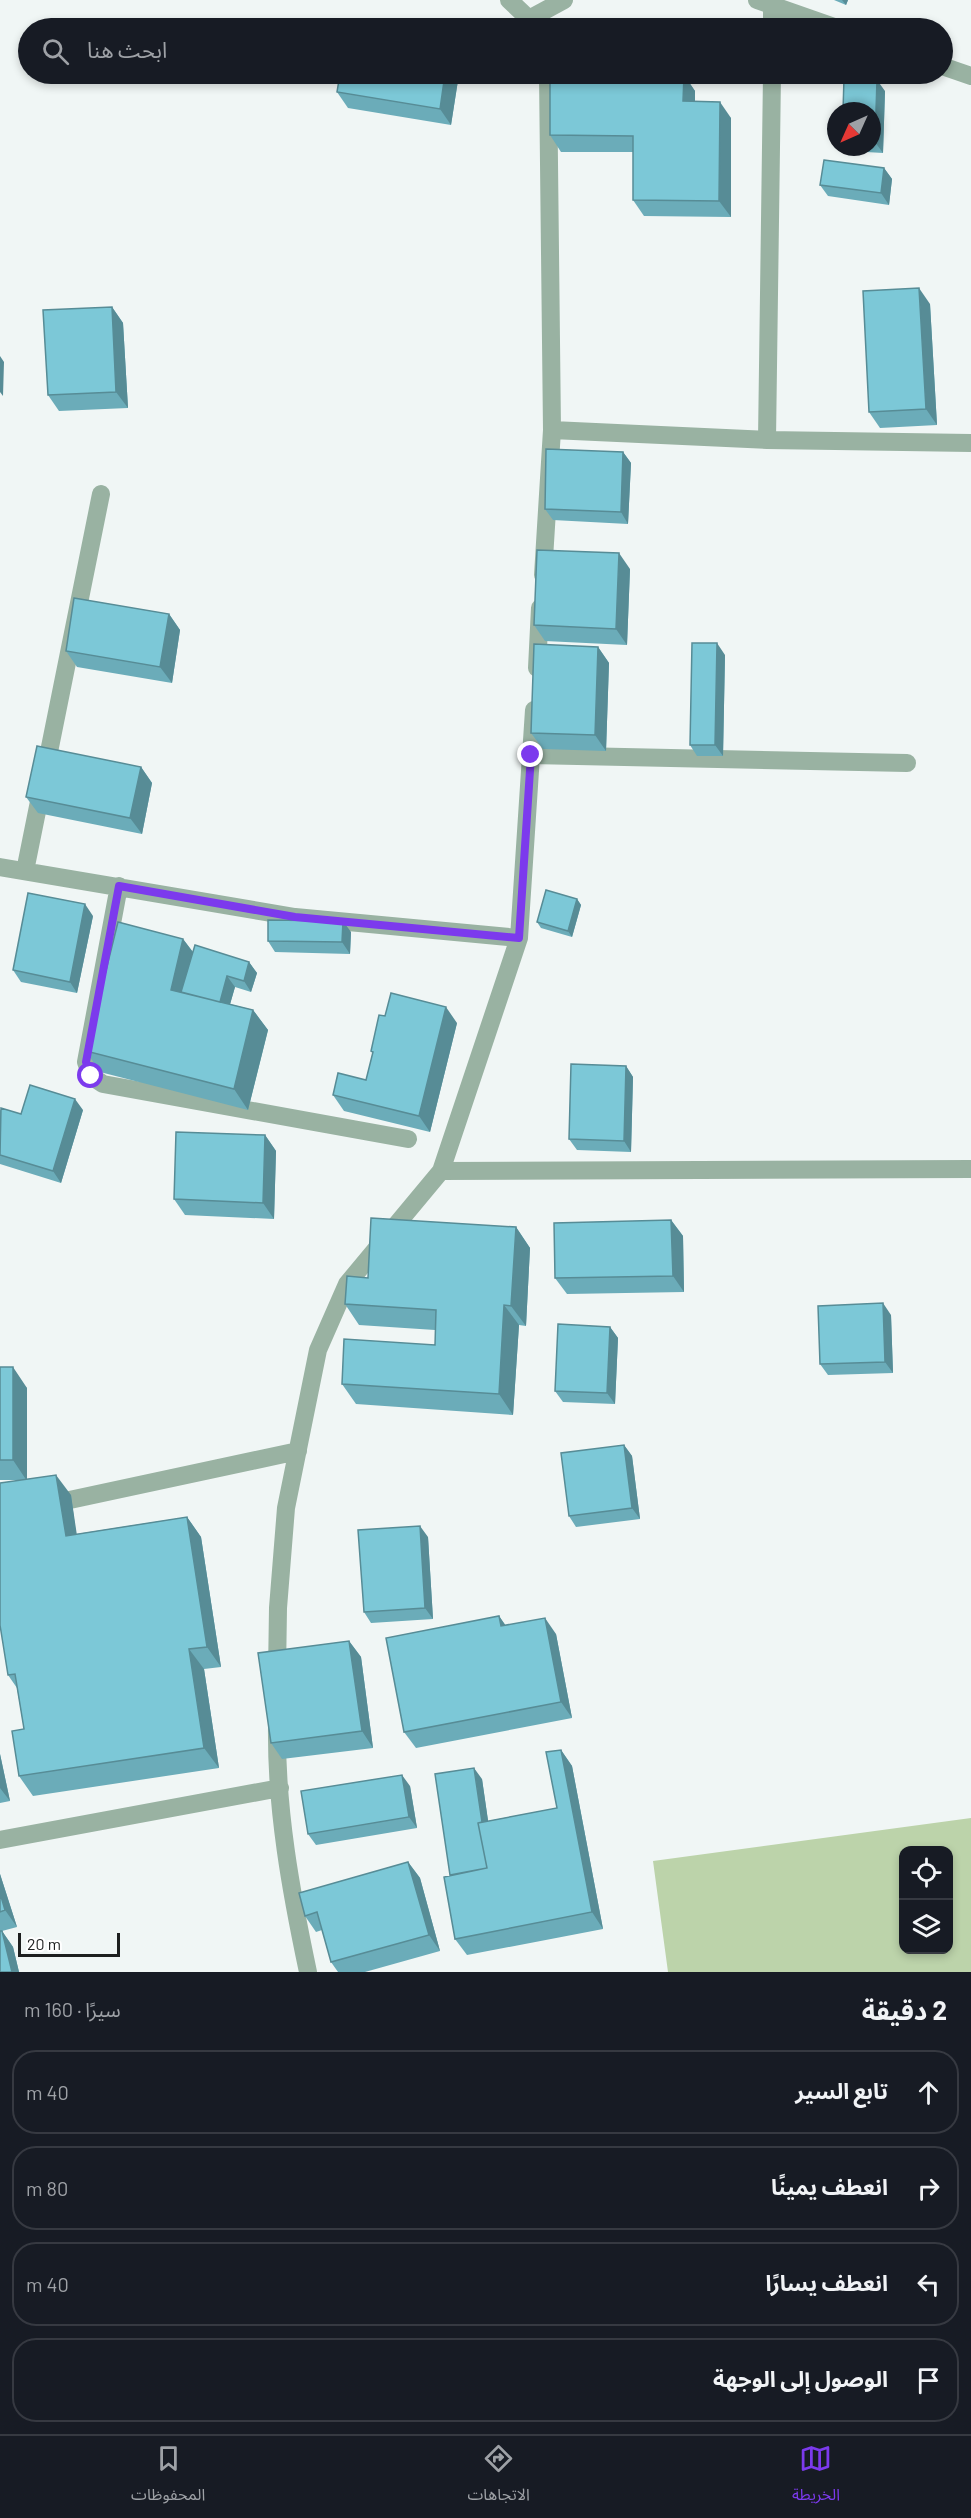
<!DOCTYPE html>
<html lang="ar">
<head>
<meta charset="utf-8">
<style>
	:root { --surface:#171b24; --page:#20242c; --text:#f1f3f6; --muted:#9ea1a6; --line:#363941; --accent:#7c3aed }
	body { margin:0; font-family:Barlow,"Noto Sans Arabic",sans-serif; background:var(--page); color:var(--text); direction:rtl }
	.controls { position:absolute; right:18px; bottom:18px; display:grid; overflow:hidden; border-radius:12px; box-shadow:0 3px 9px #0003 }
	.controls button { width:54px; height:54px; display:grid; place-items:center; padding:0; border:0; border-bottom:2px solid var(--line); background:var(--surface); color:var(--text); font:30px sans-serif }
	.compass { position:absolute; left:827px; top:102px; width:54px; height:54px; border-radius:50%; background:var(--surface); box-shadow:0 3px 9px #0003; rotate:225deg }
	.scale { position:absolute; left:18px; bottom:15px; width:102px; box-sizing:border-box; padding-left:6px; border:3px solid #1d1f1f; border-top:0; font-size:16px; line-height:21px; white-space:nowrap; color:#1d1f1f; -webkit-text-stroke:4px #fff; paint-order:stroke }
	.stop { position:absolute; width:18px; height:18px; margin:-14px; border:4px solid #7c3aed; border-radius:50%; background:#fff }
	.stop.end { background:#7c3aed; border-color:#fff; box-shadow:0 2px 6px #0008 }
	.list { margin:0; padding:0; list-style:none }
	h2 { display:flex; justify-content:space-between; align-items:center; height:78px; margin:0; padding:0 24px; font-size:26px }
	h2 small { font-size:20px; font-weight:400; color:var(--muted) }
	.list li { display:grid; grid-template-columns:39px 1fr auto; gap:18px; align-items:center; box-sizing:border-box; height:84px; margin:0 12px 12px; padding:0 12px; border:2px solid var(--line); border-radius:24px }
	.list b { display:block; font-size:22px; white-space:nowrap }
	.list em { font-size:20px; font-style:normal; color:var(--muted) }
	.icon { flex:none; width:33px; height:33px; fill:none; stroke:currentColor; stroke-width:2; stroke-linecap:round; stroke-linejoin:round }
	.map { position:relative; flex:none; width:971px; height:1972px; overflow:hidden; direction:ltr }
	.search { position:absolute; background:var(--surface); box-shadow:0 3px 9px #0003; left:18px; right:18px; top:18px; height:66px; display:flex; align-items:center; gap:15px; box-sizing:border-box; padding:0 21px; border-radius:33px; color:var(--muted); font-size:22px }
	.sheet { height:462px; background:var(--surface) }
	nav { display:flex; justify-content:space-around; align-items:center; box-sizing:border-box; height:84px; border-top:2px solid var(--line); background:var(--surface); font-size:16px; color:var(--muted) }
	nav a { display:grid; justify-items:center; gap:3px }
	nav .on { color:var(--accent) }
	.map>svg:first-child { display:block }
	.green { fill:#bcd3aa; fill-rule:evenodd }
	.lines { fill:none; stroke-linecap:round; stroke-linejoin:round }
	.minor { stroke:#99b2a2; stroke-width:18 }
	.wall { fill:#6bacb9 }
	.shaded-wall { fill:#578c96 }
	.building { fill:#7cc8d7; stroke:#578c96; stroke-width:1.5 }
	.route { stroke:#7c3aed; stroke-width:8 }
</style>
</head>
<body>
<div class="map">
<svg width="971" height="1972" viewBox="0 0 971 1972">
	<rect width="100%" height="100%" fill="#f0f6f5"/>
	<path class="green" d="M 971,1818 L 971,1972 L 668,1972 L 653,1861 ZM 904,1850 L 948,1850 L 948,1950 L 904,1950 Z"/>
	<g class="lines">
		<path class="minor" d="M 509,0 L 529,19 L 533,28
			M 757,0 L 837,28
			M 529,19 L 564,0
			M 772,28 L 772,6
			M 942,66 L 971,76
			M 552,430 L 767,440 L 971,443
			M 767,440 L 772,74
			M 543,575 L 552,430 L 548,74
			M 537,668 L 540,608
			M 531,755 L 907,763
			M 0,867 L 295,917 L 519,938
			M 25,871 L 101,494
			M 119,886 L 86,1062 L 91,1076 L 103,1084 L 408,1139
			M 441,1171 L 971,1169
			M 0,1515 L 298,1451
			M 277,1673 L 278,1608 L 286,1508 L 318,1350 L 347,1284 L 441,1171 L 519,938 L 534,710
			M 277,1727 C 276,1809 291,1892 308,1972
			M 0,1840 L 280,1788"/>
	</g>
	<path class="wall" d="M 834,0 L 848,0 L 846,5 Z
		M 459,74 L 451,125 L 348,108 L 337,92 Z
		M 684,75 L 695,91 L 695,101 L 731,118 L 731,217 L 644,216 L 633,200 L 633,152 L 561,152 L 550,135 Z
		M 885,91 L 883,153 L 850,151 L 847,147 L 872,147 L 872,111 Z
		M 884,168 L 892,179 L 889,205 L 828,196 L 820,185 Z
		M 930,304 L 937,425 L 880,428 L 869,412 Z
		M 112,307 L 123,323 L 128,408 L 59,411 L 48,395 Z
		M 623,452 L 631,463 L 628,524 L 553,520 L 545,509 Z
		M 630,569 L 627,645 L 545,641 L 534,625 Z
		M 169,614 L 180,630 L 172,683 L 77,667 L 66,651 Z
		M 598,647 L 609,663 L 606,751 L 543,749 L 531,733 Z
		M 725,655 L 723,756 L 697,756 L 690,745 Z
		M 141,767 L 152,783 L 142,834 L 38,813 L 26,797 Z
		M 577,899 L 581,905 L 572,937 L 541,928 L 537,922 Z
		M 93,916 L 77,993 L 21,982 L 13,970 Z
		M 351,932 L 350,954 L 275,952 L 268,941 Z
		M 183,939 L 193,952 L 249,962 L 257,973 L 251,992 L 235,987 L 230,1004 L 253,1010 L 268,1030 L 248,1110 L 100,1072 L 86,1051 Z
		M 457,1023 L 430,1132 L 344,1111 L 333,1095 L 366,1080 L 373,1054 L 371,1051 Z
		M 626,1066 L 633,1077 L 631,1152 L 577,1150 L 569,1139 Z
		M 0,1110 L 21,1114 L 83,1110 L 61,1183 L 0,1164 Z
		M 265,1135 L 276,1151 L 274,1219 L 185,1215 L 174,1199 Z
		M 671,1220 L 683,1236 L 684,1292 L 567,1294 L 555,1278 Z
		M 516,1227 L 530,1248 L 526,1326 L 519,1325 L 513,1415 L 356,1404 L 342,1384 L 435,1345 L 435,1330 L 359,1325 L 345,1304 L 368,1278 Z
		M 891,1315 L 893,1373 L 828,1375 L 820,1364 Z
		M 610,1327 L 618,1338 L 615,1404 L 563,1402 L 555,1391 Z
		M 0,1367 L 27,1388 L 27,1479 L 71,1495 L 76,1534 L 187,1517 L 201,1537 L 221,1667 L 204,1669 L 219,1768 L 33,1796 L 19,1776 L 24,1729 L 17,1688 L 8,1675 L 20,1480 L 0,1480 Z
		M 624,1445 L 632,1456 L 640,1519 L 576,1527 L 569,1516 Z
		M 428,1537 L 433,1619 L 371,1623 L 364,1612 Z
		M 499,1616 L 506,1626 L 556,1634 L 572,1718 L 416,1748 L 404,1732 Z
		M 349,1641 L 361,1657 L 373,1748 L 282,1759 L 271,1743 Z
		M 561,1750 L 572,1766 L 603,1929 L 467,1955 L 455,1939 L 450,1875 L 482,1779 L 488,1821 L 557,1808 Z
		M 0,1754 L 10,1801 L 0,1803 Z
		M 410,1786 L 417,1828 L 316,1845 L 308,1834 Z
		M 408,1862 L 420,1878 L 440,1951 L 365,1972 L 338,1972 L 331,1962 L 322,1930 L 316,1932 L 305,1916 Z
		M 0,1874 L 17,1927 L 2,1931 L 13,1947 L 19,1972 L 0,1972 Z"/>
	<path class="shaded-wall" d="M 842,0 L 848,0 L 846,5 Z
		M 445,74 L 459,74 L 451,125 L 440,109 Z
		M 684,75 L 695,91 L 695,118 L 683,101 Z
		M 877,80 L 885,91 L 883,153 L 875,142 Z
		M 720,102 L 731,118 L 731,217 L 719,201 Z
		M 884,168 L 892,179 L 889,205 L 881,193 Z
		M 919,288 L 930,304 L 937,425 L 926,409 Z
		M 112,307 L 123,323 L 128,408 L 116,392 Z
		M 0,356 L 4,362 L 3,396 L 0,392 Z
		M 623,452 L 631,463 L 628,524 L 621,512 Z
		M 619,553 L 630,569 L 627,645 L 616,629 Z
		M 169,614 L 180,630 L 172,683 L 160,667 Z
		M 717,643 L 725,655 L 723,756 L 715,745 Z
		M 598,647 L 609,663 L 606,751 L 595,735 Z
		M 141,767 L 152,783 L 142,834 L 130,818 Z
		M 577,899 L 581,905 L 572,937 L 568,931 Z
		M 85,904 L 93,916 L 77,993 L 70,982 Z
		M 343,921 L 351,932 L 350,954 L 342,942 Z
		M 183,939 L 198,959 L 189,995 L 171,990 Z
		M 249,962 L 257,973 L 251,992 L 244,981 Z
		M 227,976 L 235,987 L 227,1015 L 219,1004 Z
		M 446,1007 L 457,1023 L 430,1132 L 419,1116 Z
		M 253,1010 L 268,1030 L 248,1110 L 234,1089 Z
		M 626,1066 L 633,1077 L 631,1152 L 624,1141 Z
		M 75,1099 L 83,1110 L 61,1183 L 53,1171 Z
		M 265,1135 L 276,1151 L 274,1219 L 263,1203 Z
		M 671,1220 L 683,1236 L 684,1292 L 673,1276 Z
		M 516,1227 L 530,1248 L 526,1326 L 511,1306 Z
		M 883,1303 L 891,1315 L 893,1373 L 885,1362 Z
		M 504,1305 L 519,1325 L 513,1415 L 499,1394 Z
		M 610,1327 L 618,1338 L 615,1404 L 607,1393 Z
		M 13,1367 L 27,1388 L 27,1481 L 13,1460 Z
		M 624,1445 L 632,1456 L 640,1519 L 632,1508 Z
		M 56,1475 L 71,1495 L 80,1556 L 66,1536 Z
		M 187,1517 L 201,1537 L 221,1667 L 207,1647 Z
		M 420,1526 L 428,1537 L 433,1619 L 425,1608 Z
		M 499,1616 L 510,1632 L 501,1626 Z
		M 545,1618 L 556,1634 L 572,1718 L 561,1702 Z
		M 349,1641 L 361,1657 L 373,1748 L 362,1731 Z
		M 189,1649 L 204,1669 L 219,1768 L 204,1748 Z
		M 561,1750 L 572,1766 L 603,1929 L 592,1912 Z
		M 0,1754 L 10,1801 L 0,1788 Z
		M 474,1768 L 482,1779 L 497,1882 L 490,1871 Z
		M 402,1775 L 410,1786 L 417,1828 L 409,1817 Z
		M 408,1862 L 420,1878 L 440,1951 L 429,1935 Z
		M 0,1874 L 17,1927 L 5,1910 L 0,1893 Z
		M 2,1931 L 13,1947 L 19,1972 L 12,1972 Z"/>
	<path class="building" d="M 348,22 L 386,28 L 347,28 Z
		M 340,74 L 445,74 L 440,109 L 337,92 Z
		M 550,74 L 684,75 L 683,101 L 720,102 L 719,201 L 633,200 L 633,136 L 550,135 Z
		M 844,78 L 877,80 L 875,142 L 872,142 L 872,111 L 843,111 Z
		M 824,160 L 884,168 L 881,193 L 820,185 Z
		M 919,288 L 926,409 L 869,412 L 863,291 Z
		M 112,307 L 116,392 L 48,395 L 43,310 Z
		M 546,449 L 623,452 L 621,512 L 545,509 Z
		M 537,550 L 619,553 L 616,629 L 534,625 Z
		M 74,598 L 169,614 L 160,667 L 66,651 Z
		M 692,643 L 717,643 L 715,745 L 690,745 Z
		M 534,644 L 598,647 L 595,735 L 531,733 Z
		M 37,746 L 141,767 L 130,818 L 26,797 Z
		M 546,890 L 577,899 L 568,931 L 537,922 Z
		M 28,893 L 85,904 L 70,982 L 13,970 Z
		M 268,920 L 343,921 L 342,942 L 268,941 Z
		M 118,922 L 183,939 L 171,990 L 253,1010 L 234,1089 L 86,1051 Z
		M 195,945 L 249,962 L 244,981 L 227,976 L 220,1002 L 181,992 Z
		M 391,993 L 446,1007 L 419,1116 L 333,1095 L 338,1073 L 366,1080 L 373,1052 L 371,1051 L 379,1015 L 385,1016 Z
		M 571,1064 L 626,1066 L 624,1141 L 569,1139 Z
		M 30,1085 L 75,1099 L 53,1171 L 0,1155 L 1,1108 L 21,1114 Z
		M 176,1132 L 265,1135 L 263,1203 L 174,1199 Z
		M 371,1218 L 516,1227 L 511,1306 L 504,1305 L 499,1394 L 342,1384 L 344,1339 L 435,1345 L 436,1310 L 345,1304 L 347,1276 L 368,1278 Z
		M 671,1220 L 673,1276 L 555,1278 L 554,1223 Z
		M 883,1303 L 885,1362 L 820,1364 L 818,1306 Z
		M 558,1324 L 610,1327 L 607,1393 L 555,1391 Z
		M 0,1367 L 13,1367 L 13,1460 L 0,1460 Z
		M 624,1445 L 632,1508 L 569,1516 L 561,1453 Z
		M 56,1475 L 66,1536 L 187,1517 L 207,1647 L 189,1649 L 204,1748 L 19,1776 L 12,1731 L 24,1729 L 15,1674 L 8,1675 L 0,1625 L 0,1483 Z
		M 420,1526 L 425,1608 L 364,1612 L 358,1530 Z
		M 499,1616 L 501,1626 L 545,1618 L 561,1702 L 404,1732 L 386,1638 Z
		M 349,1641 L 362,1731 L 271,1743 L 258,1653 Z
		M 561,1750 L 592,1912 L 455,1939 L 444,1877 L 487,1868 L 478,1823 L 557,1808 L 546,1752 Z
		M 474,1768 L 482,1822 L 478,1823 L 487,1868 L 450,1875 L 435,1774 Z
		M 402,1775 L 409,1817 L 308,1834 L 301,1791 Z
		M 408,1862 L 429,1935 L 331,1962 L 317,1912 L 305,1916 L 299,1893 Z
		M 0,1893 L 5,1910 L 0,1912 Z
		M 0,1931 L 2,1931 L 12,1972 L 0,1972 Z"/>
	<g class="lines">
		<path class="route" d="M 91,1076 L 86,1062 L 119,886 L 295,917 L 519,938 L 531,755"/>
	</g>
</svg>
<div class="controls">
<button><svg class="icon" aria-label="locate" viewBox="0 0 24 24"><circle cx="12" cy="12" r="6"/><path d="M12 2v4M12 18v4M2 12h4M18 12h4"/></svg></button>
<button><svg class="icon" aria-label="layers" viewBox="0 0 24 24"><path d="M12 4l9 5-9 5-9-5zM3 14l9 5 9-5"/></svg></button>
</div>
<svg class="compass" viewBox="-18 -18 36 36"><path d="M0-13l5 13h-10z" fill="#e53935"/><path d="M0 13l5-13h-10z" fill="#9ea1a6"/></svg>
<div class="scale">20 m</div>
<div class="stop" style="left:91px;top:1076px"></div>
<div class="stop end" style="left:531px;top:755px"></div>
<div class="search"><svg class="icon" aria-label="search" viewBox="0 0 24 24"><circle cx="10" cy="10" r="6"/><path d="M15 15l6 6"/></svg>ابحث هنا</div>
</div>
<section class="sheet">
<h2>2 دقيقة<small>سيرًا · 160 m</small></h2>
<ul class="list">
<li><svg class="icon" aria-label="ahead" viewBox="0 0 24 24"><path d="M12 20V5M6 11l6-6 6 6"/></svg><div><b>تابع السير</b></div><em>40 m</em></li>
<li><svg class="icon" aria-label="right" viewBox="0 0 24 24"><path d="M7 20v-9h11M14 6l5 5-5 5"/></svg><div><b>انعطف يمينًا</b></div><em>80 m</em></li>
<li><svg class="icon" aria-label="left" viewBox="0 0 24 24"><path d="M17 20v-9H6M10 6l-5 5 5 5"/></svg><div><b>انعطف يسارًا</b></div><em>40 m</em></li>
<li><svg class="icon" aria-label="arrive" viewBox="0 0 24 24"><path d="M6 21V4h12l-3 4 3 4H6"/></svg><div><b>الوصول إلى الوجهة</b></div></li>
</ul>
</section>
<nav>
<a class="on"><svg class="icon" aria-label="map" viewBox="0 0 24 24"><path d="M3 6l6-2 6 2 6-2v14l-6 2-6-2-6 2zM9 4v14M15 6v14"/></svg>الخريطة</a>
<a><svg class="icon" aria-label="directions" viewBox="0 0 24 24"><path d="M12 3l9 9-9 9-9-9zM9 14v-3h6M13 9l2 2-2 2"/></svg>الاتجاهات</a>
<a><svg class="icon" aria-label="saved" viewBox="0 0 24 24"><path d="M7 4h10v16l-5-4-5 4z"/></svg>المحفوظات</a>
</nav>
</body>
</html>
